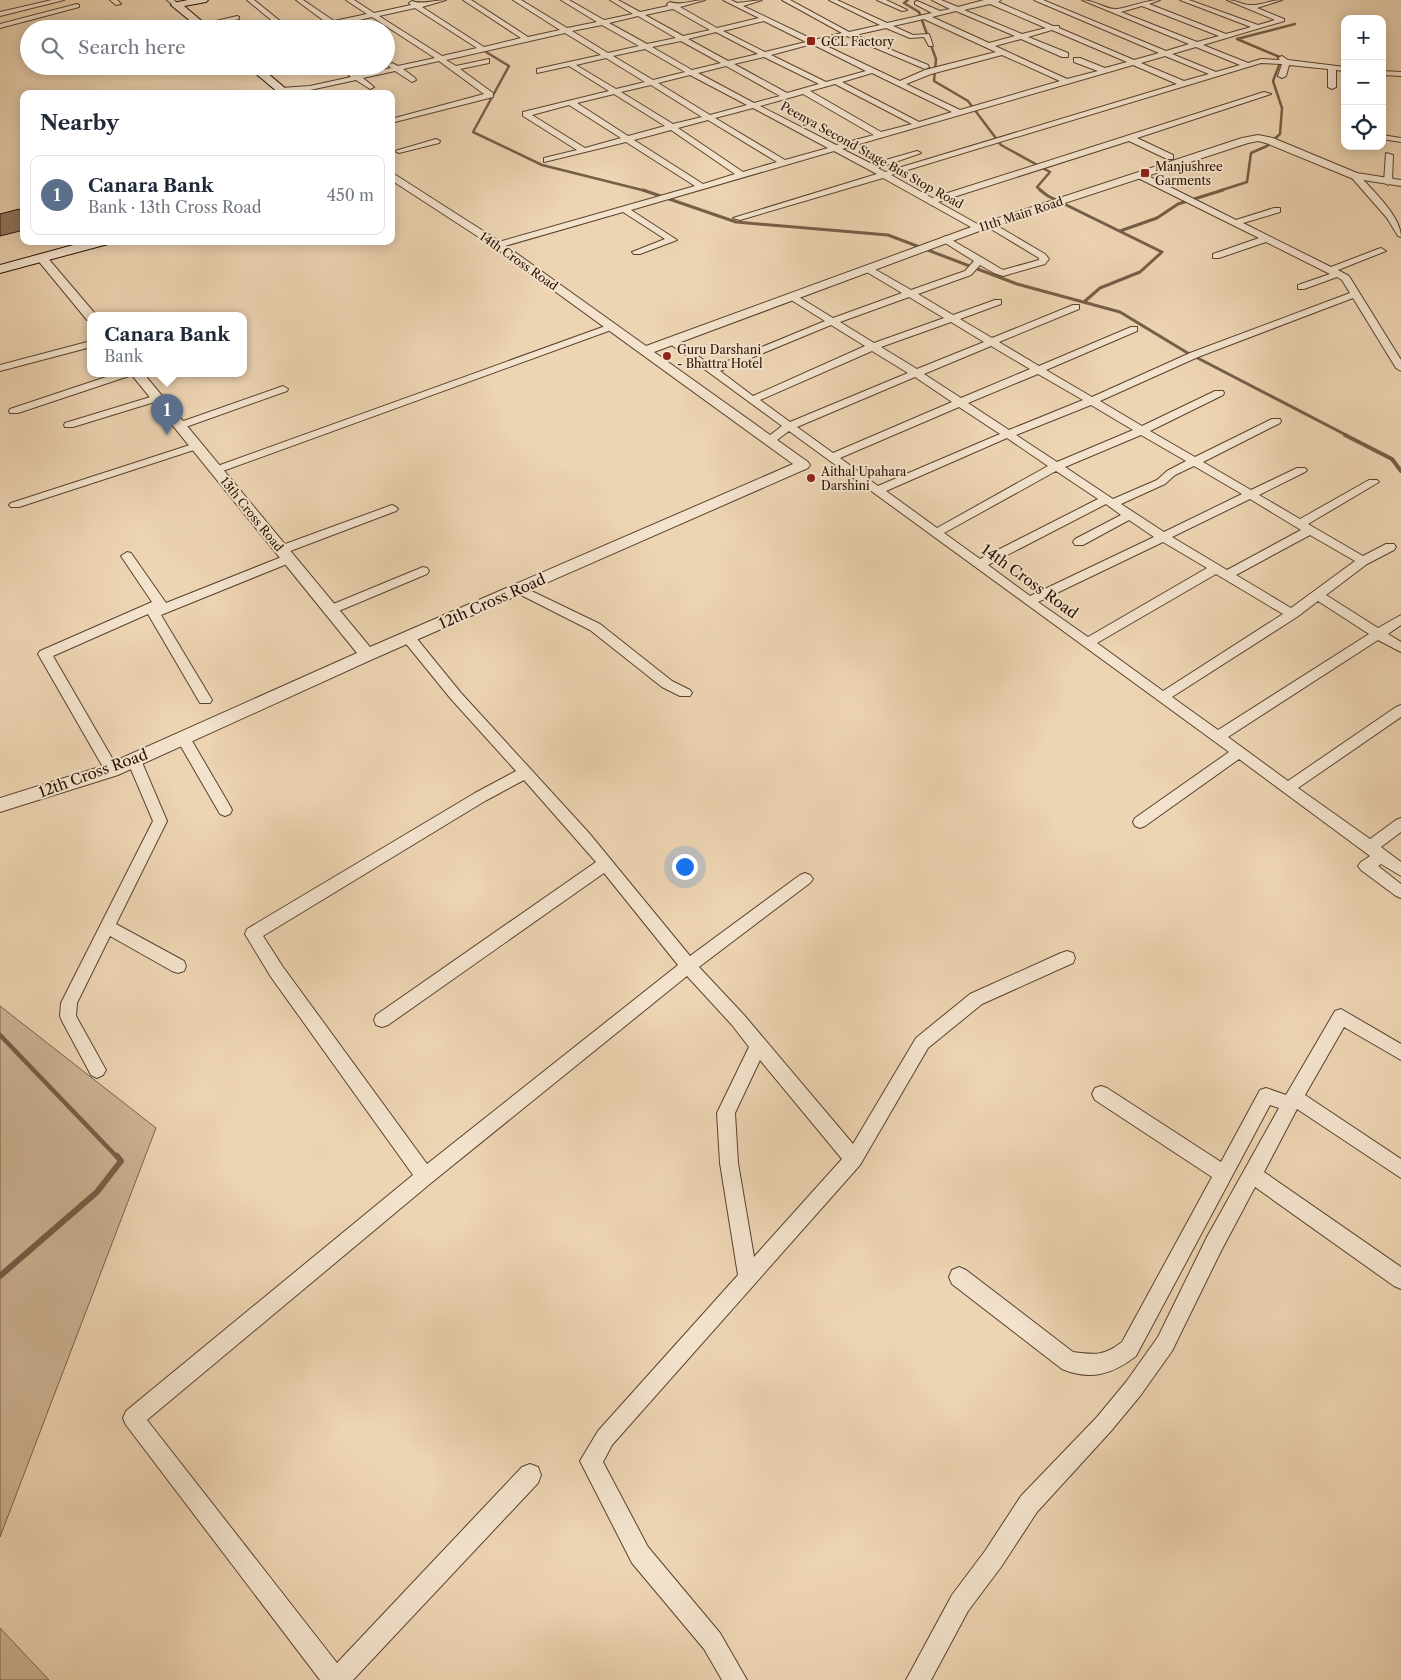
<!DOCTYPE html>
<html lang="en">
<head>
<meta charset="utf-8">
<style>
	:root { --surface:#fff; --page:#f6f6f7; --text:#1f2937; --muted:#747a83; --line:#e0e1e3; --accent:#8f2418 }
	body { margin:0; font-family:"Libre Caslon Text",serif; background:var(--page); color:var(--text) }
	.controls { position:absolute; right:15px; top:15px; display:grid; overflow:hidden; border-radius:10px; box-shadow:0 2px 12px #0003 }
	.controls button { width:45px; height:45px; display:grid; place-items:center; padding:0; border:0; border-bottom:1px solid var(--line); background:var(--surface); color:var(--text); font:25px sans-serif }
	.you { position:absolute; left:684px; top:866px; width:18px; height:18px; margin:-12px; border:4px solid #fff; border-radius:50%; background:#1a73e8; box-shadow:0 0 0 8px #1a73e833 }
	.badge { display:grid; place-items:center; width:32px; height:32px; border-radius:50%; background:var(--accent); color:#fff; font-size:16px; font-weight:700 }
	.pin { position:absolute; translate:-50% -41px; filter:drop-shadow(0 1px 2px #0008) }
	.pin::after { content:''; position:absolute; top:26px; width:18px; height:15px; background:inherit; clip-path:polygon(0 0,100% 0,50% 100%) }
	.popup { position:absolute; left:87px; top:312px; width:160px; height:65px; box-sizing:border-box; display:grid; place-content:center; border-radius:10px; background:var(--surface); filter:drop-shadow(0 1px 4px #0005); font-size:16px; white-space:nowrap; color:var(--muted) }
	.popup b { font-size:19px; color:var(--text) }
	.popup::after { content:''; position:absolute; left:50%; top:100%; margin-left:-10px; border:10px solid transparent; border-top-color:var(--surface) }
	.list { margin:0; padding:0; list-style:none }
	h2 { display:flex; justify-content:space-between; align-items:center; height:65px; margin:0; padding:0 20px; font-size:21px }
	h2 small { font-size:16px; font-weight:400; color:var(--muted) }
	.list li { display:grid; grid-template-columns:32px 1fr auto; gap:15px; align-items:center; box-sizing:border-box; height:80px; margin:0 10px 10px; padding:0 10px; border:1px solid var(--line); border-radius:10px }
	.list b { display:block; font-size:19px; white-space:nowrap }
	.list p { margin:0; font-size:16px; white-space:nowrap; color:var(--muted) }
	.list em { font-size:16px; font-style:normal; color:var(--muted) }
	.icon { flex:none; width:28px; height:28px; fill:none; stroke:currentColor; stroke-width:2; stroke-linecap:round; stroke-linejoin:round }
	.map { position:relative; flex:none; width:1401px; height:1680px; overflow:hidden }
	.search { position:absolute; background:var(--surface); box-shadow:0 2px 12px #0003; left:20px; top:20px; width:375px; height:55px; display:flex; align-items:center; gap:12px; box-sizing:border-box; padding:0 18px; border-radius:28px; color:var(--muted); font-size:19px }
	.panel { position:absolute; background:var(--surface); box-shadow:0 2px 12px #0003; left:20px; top:90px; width:375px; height:155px; border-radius:10px }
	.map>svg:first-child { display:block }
	.green { fill:#ccb394; stroke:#7a624a }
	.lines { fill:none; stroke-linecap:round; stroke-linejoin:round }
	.stream-far4 { stroke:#765e47; stroke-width:2.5 }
	.stream-far3 { stroke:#765e47; stroke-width:3 }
	.stream-far2 { stroke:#765e47; stroke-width:4 }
	.stream-far1 { stroke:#765e47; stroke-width:4.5 }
	.stream { stroke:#765e47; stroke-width:6 }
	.building { fill:#8f765d; stroke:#291101 }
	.minor-casing { stroke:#5a422d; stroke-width:2 }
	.tertiary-casing { stroke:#5a422d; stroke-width:2 }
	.secondary-casing { stroke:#291101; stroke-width:2 }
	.minor { fill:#f3e3cd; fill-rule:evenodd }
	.tertiary { fill:#f3e3cd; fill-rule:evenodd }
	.secondary { fill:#f3e3cd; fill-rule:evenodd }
	.poi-dot { fill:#8f2418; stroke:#f3e3cd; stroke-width:2 }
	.labels { text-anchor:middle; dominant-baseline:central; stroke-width:4; stroke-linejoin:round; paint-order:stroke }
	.far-poi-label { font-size:12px; fill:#291101; stroke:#f3e3cd; text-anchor:start }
	.far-street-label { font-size:12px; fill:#291101; stroke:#f3e3cd }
	.street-label { font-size:15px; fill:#291101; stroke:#f3e3cd }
</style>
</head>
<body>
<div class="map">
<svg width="1401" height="1680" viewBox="0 0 1401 1680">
	<rect width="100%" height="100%" fill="#edd4b2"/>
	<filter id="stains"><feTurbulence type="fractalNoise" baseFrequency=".004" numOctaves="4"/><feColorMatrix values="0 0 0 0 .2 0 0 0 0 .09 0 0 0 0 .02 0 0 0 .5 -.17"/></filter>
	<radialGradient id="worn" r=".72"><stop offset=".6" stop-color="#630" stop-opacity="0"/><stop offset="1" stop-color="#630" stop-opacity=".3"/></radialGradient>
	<path class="green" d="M 0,1006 L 156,1128 L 0,1537 Z
		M 0,1628 L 49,1680 L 0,1680 Z"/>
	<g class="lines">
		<path class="stream-far4" d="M 908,0 L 904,3 L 919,12 L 936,59 L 934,81 L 968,101 L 1001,145 L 1050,172 L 1037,187 L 1042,191
			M 486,52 L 509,66 L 473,132 L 542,165 L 646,191
			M 1219,191 L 1247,182 L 1251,153 L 1267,146 L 1280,134 L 1282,108 L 1273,81 L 1282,58 L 1237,39 L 1295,24"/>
		<path class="stream-far3" d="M 643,190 L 736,222 L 888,235 L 1017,284 L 1120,312 L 1186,352 L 1348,436
			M 1040,190 L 1048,196 L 1162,252 L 1140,272 L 1100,288 L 1084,302
			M 1120,231 L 1157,218 L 1178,204 L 1223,190"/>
		<path class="stream-far2" d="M 1345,435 L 1392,459 L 1401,471"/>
		<path class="stream-far1" d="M 0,1035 L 118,1158"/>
		<path class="stream" d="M 0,1276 L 97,1192 L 121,1161 L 117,1156"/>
	</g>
	<path class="building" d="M 19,209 L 24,216 L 24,230 L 0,236 L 0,214 Z"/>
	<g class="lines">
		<defs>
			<path id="minor" d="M 52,0 L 64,0 L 0,16 L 0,12 Z
				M 110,0 L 117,0 L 121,4 L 116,5 Z
				M 167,0 L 174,0 L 179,5 L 174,6 Z
				M 247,0 L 254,0 L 290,29 L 282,29 Z
				M 296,0 L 303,0 L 334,21 L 367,14 L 346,0 L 354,0 L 374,13 L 411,5 L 409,3 L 412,1 C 422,5 435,0 446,0 L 422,7 L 484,47 L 521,38 L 463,0 L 471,0 L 528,37 L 560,30 L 513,0 L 521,0 L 567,28 L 597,22 L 561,0 L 569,0 L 604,20 L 633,14 L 610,0 L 618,0 L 640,12 L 668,6 L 667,4 L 670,2 C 680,6 694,0 705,0 L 680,7 L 717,28 L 759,18 L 723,0 L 731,0 L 737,3 L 762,0 L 743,6 L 814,40 L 842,33 L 782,0 L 790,0 L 849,32 L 880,25 L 829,0 L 837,0 L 887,23 L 932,13 L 915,4 L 915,2 L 917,1 L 940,11 L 950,9 L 932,0 L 941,0 L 958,7 L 984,0 L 1001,0 L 998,2 L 1053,26 L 1059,26 L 1059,28 L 1134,60 L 1159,53 L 1034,0 L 1043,0 L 1166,51 L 1189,44 L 1082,0 C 1094,0 1107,10 1117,9 C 1132,7 1145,0 1160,0 L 1149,4 L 1226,34 L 1251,27 L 1180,0 L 1189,0 L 1258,25 L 1275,20 L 1227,0 C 1236,0 1242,5 1250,5 C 1259,6 1272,0 1282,0 L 1257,8 L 1284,19 L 1284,21 L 1203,45 L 1248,63 L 1261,59 L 1280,60 L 1278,58 L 1282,56 L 1288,60 L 1345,67 L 1345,71 L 1336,70 L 1336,87 L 1332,89 L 1328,87 L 1328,69 L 1289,65 L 1286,76 L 1282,78 L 1278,76 L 1282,64 L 1261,63 L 891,175 L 932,198 L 1264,92 L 1271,94 L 1137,138 L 1173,155 L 1173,159 L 1167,159 L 1129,141 L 938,202 L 981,226 L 981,230 L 978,231 L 883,178 L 740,220 L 733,218 L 877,174 L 834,151 L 631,210 L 677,240 L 640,254 L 634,254 L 632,252 L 665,239 L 623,212 L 498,248 L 495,247 L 495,243 L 695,186 L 626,142 L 544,162 L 544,158 L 577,150 L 523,116 L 523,112 L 609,91 L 569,66 L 537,73 L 537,69 L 601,55 L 565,33 L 446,60 L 456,66 L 489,59 L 489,63 L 460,69 L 493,93 L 493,97 L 391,123 L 391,119 L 484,94 L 439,61 L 403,69 L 415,78 L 416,80 L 412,82 L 395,71 L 363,78 L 374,87 L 370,89 L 356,80 L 310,90 L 278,92 L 278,88 L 281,88 L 310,86 L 351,77 L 338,66 L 346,66 L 358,75 L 391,68 L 388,65 L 392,63 L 398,66 L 435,58 L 372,17 L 338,25 L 339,26 L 336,28 L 332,26 L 305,29 L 327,23 ZM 990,4 L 1046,28 L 1022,34 L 964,10 ZM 1142,6 L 1219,36 L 1197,42 L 1121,12 ZM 415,8 L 477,48 L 442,56 L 379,16 ZM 673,9 L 710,30 L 683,36 L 645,15 ZM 956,11 L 1015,36 L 989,43 L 932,17 ZM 638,16 L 676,38 L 647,44 L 609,23 ZM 924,19 L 996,52 L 925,70 L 900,81 L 820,43 L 847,36 L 925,69 L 929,67 L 928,65 L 855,35 L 886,28 L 910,38 L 924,37 L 929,46 L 933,46 L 929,34 L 913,35 L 893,26 ZM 764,21 L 806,42 L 765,52 L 723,31 ZM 602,25 L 639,46 L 608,53 L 572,31 ZM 1052,30 L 1127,62 L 1105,68 L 1080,58 L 1074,58 L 1074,62 L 1098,71 L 1067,79 L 995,46 L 1021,39 L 1062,57 L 1068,57 L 1068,53 L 1028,37 ZM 716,32 L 758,54 L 728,61 L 688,39 ZM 681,41 L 721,63 L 692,70 L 652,47 ZM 812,44 L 866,71 L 826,82 L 771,55 ZM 1196,47 L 1240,65 L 1216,72 L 1172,54 ZM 645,49 L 685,72 L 653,80 L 613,56 ZM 1002,55 L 1060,81 L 960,110 L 906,84 L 931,74 ZM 1165,56 L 1209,74 L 1184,81 L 1141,63 ZM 764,57 L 819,84 L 787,93 L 734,64 ZM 606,58 L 645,82 L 616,89 L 576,65 ZM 1133,65 L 1177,84 L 885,172 L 878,168 L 921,153 L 917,151 L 872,164 L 842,149 ZM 726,66 L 780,96 L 754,103 L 698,73 ZM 872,73 L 952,112 L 919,122 L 842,82 ZM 690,75 L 747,105 L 710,115 L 658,83 ZM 835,84 L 912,124 L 881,132 L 810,91 ZM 651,85 L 702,117 L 673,124 L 621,92 ZM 614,94 L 665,126 L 628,136 L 577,103 ZM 803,94 L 874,135 L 836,145 L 760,106 ZM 569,105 L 621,138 L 585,148 L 532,115 ZM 753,108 L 828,148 L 785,160 L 715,118 ZM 708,120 L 777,162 L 743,172 L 678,128 ZM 671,130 L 735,174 L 703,184 L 634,140 Z
				M 877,0 L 886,0 L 907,10 L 902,11 Z
				M 77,4 L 79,5 L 79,7 L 0,28 L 0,24 Z
				M 237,16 L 239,17 L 239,19 L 202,27 L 199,25 Z
				M 1382,71 L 1401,72 L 1401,76 L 1382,75 Z
				M 1382,135 L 1401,138 L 1401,142 L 1382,139 Z
				M 436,139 L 440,141 L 439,143 L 399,153 L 395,151 Z
				M 1386,153 L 1393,155 L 1392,182 L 1388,185 L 1384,182 Z
				M 1136,173 L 1142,173 L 1236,220 L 1274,208 L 1280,208 L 1280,212 L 1243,223 L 1331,267 L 1378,249 L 1381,248 L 1386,251 L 1338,270 L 1349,276 L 1401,360 L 1401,371 L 1396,368 L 1353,298 L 1198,357 L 1100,401 L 1142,426 L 1215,391 L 1223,391 L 1224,393 L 1223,395 L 1150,431 L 1195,457 L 1272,419 L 1280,419 L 1281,421 L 1280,423 L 1203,462 L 1251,490 L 1297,468 L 1305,468 L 1307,470 L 1305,472 L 1259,495 L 1300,519 L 1369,480 L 1377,480 L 1379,482 L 1308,524 L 1363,556 L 1386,544 L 1394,544 L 1396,547 L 1394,550 L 1367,564 L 1326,595 L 1378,628 L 1401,615 L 1401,625 L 1388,634 L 1401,642 L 1401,652 L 1378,640 L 1228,737 L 1288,781 L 1396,707 L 1401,705 L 1401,717 L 1298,788 L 1370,839 L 1396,820 L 1401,818 L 1401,832 L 1381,847 L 1401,862 L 1401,876 L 1381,864 L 1378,866 L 1401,884 L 1401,898 L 1396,896 L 1361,870 L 1358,866 L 1361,862 L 1370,856 L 1239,759 L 1145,826 L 1140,828 L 1135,826 L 1133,822 L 1135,818 L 1229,752 L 789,431 L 773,443 L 765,443 L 763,441 L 765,439 L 782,426 L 666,341 L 667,339 L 675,339 L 713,367 L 825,321 L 788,298 L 788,294 L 794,294 L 833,318 L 902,293 L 865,271 L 865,267 L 871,267 L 911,290 L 965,271 L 974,261 L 942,241 L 941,239 L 945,236 L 1003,270 L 1039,260 L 1039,258 L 986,226 L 986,222 L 989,221 L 1045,254 L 1049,259 L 1045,264 L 1003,276 L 994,273 L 980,265 L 971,275 L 918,294 L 953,315 L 995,300 L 1001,300 L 1001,304 L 960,319 L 992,338 L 1073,305 L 1079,305 L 1079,309 L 999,342 L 1039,366 L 1131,327 L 1137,327 L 1137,331 L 1046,370 L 1092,397 L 1190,353 L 1350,293 L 1342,280 L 1337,277 L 1304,289 L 1298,289 L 1298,285 L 1330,274 L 1266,242 L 1219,258 L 1213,258 L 1213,254 L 1259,238 L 1136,177 ZM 909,297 L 944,318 L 874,343 L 840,322 ZM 951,322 L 984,342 L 917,369 L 881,347 ZM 831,325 L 865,346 L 753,396 L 720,371 ZM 991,346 L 1030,369 L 961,398 L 924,374 ZM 872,351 L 908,373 L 790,422 L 760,400 ZM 1038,374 L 1083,400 L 1009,430 L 968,403 ZM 915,377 L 952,402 L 833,453 L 797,427 ZM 1091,405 L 1133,430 L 1057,462 L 1016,435 ZM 959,407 L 1000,434 L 878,486 L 840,458 ZM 1141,435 L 1186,461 L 1167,471 L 1157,480 L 1113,499 L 1065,467 ZM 1007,438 L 1048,466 L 937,528 L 886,491 ZM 1194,466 L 1242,494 L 1164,532 L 1121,504 L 1165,484 L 1175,475 ZM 1056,471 L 1098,499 L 980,559 L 944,533 ZM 1250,499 L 1301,530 L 1227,570 L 1172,537 ZM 1106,504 L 1121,515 L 1075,539 L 1073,542 L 1075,545 L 1083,545 L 1129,520 L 1154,537 L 1030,596 L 988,565 ZM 1310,535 L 1355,561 L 1291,608 L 1236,575 ZM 1163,542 L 1207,568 L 1088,637 L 1038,602 ZM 1216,574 L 1283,614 L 1163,691 L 1097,643 ZM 1318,601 L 1369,634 L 1218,730 L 1172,697 L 1297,617 Z
				M 1352,174 L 1358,174 C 1372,190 1401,216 1401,237 L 1398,236 L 1387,218 L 1352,178 Z
				M 611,324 L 616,327 L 614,329 L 220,472 L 216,473 L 210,470 L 212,468 Z
				M 91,341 L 91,347 L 0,371 L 0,365 Z
				M 115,374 L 130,374 L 129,376 L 18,413 L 10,413 L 9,411 L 10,409 Z
				M 283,386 L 288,389 L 287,391 L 183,428 L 179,429 L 174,426 L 175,424 Z
				M 157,395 L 162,398 L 161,400 L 73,427 L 65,427 L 64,425 L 65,423 Z
				M 196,443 L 200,444 L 202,446 L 200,448 L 19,507 L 11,507 L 9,505 L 11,503 Z
				M 392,505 L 396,507 L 398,509 L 396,511 L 285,553 L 277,553 L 275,550 L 277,547 Z
				M 127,552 L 131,553 L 166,603 L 284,556 L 292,556 L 294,559 L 292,562 L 161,615 L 212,700 L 210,703 L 200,703 L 148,614 L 53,656 L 119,770 L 117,774 L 112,775 L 107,774 L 38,654 L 40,651 L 152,602 L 121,556 Z
				M 423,567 L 427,568 L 429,571 L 427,574 L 334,613 L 330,614 L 324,610 L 326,607 Z
				M 519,585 L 600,624 L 672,681 L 690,690 L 692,693 L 690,696 L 680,696 L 662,687 L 590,630 L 515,592 L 513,589 Z
				M 408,633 L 413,634 L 461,693 L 589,833 L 690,956 L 800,875 L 805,873 L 810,875 L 813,879 L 810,883 L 699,967 L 744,1015 L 853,1144 L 916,1038 L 970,994 L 1061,953 L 1067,951 L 1073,953 L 1075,958 L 1073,963 L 982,1004 L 928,1048 L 860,1165 L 612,1445 L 603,1462 L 648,1547 L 720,1633 L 747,1680 L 722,1680 L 704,1649 L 632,1563 L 580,1461 L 598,1431 L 738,1275 L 720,1163 L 717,1113 L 749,1047 L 732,1025 L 687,976 L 431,1183 L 147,1420 L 337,1663 L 522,1467 L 530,1464 L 538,1467 L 541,1475 L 538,1483 L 353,1680 L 320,1680 L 126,1425 L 123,1418 L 126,1411 L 413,1175 L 271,977 L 245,934 L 247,929 L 475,793 L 516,771 L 451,699 L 403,640 L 402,637 ZM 524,780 L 596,862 L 376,1015 L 374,1020 L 376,1025 L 382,1027 L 388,1025 L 604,873 L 678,965 L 427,1164 L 283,967 L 263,936 L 485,801 ZM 760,1060 L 842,1159 L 754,1257 L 738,1163 L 735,1113 Z
				M 183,733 L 188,734 L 230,806 L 232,810 L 230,814 L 225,816 L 220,814 L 176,738 L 178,734 Z
				M 134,755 L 139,756 L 141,760 L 167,821 L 116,924 L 184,961 L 186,966 L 184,971 L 178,973 L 172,971 L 110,936 L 77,1003 L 76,1016 L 106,1070 L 103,1075 L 97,1078 L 91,1075 L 62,1021 L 60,1016 L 61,1003 L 153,821 L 127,760 L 129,756 Z
				M 1341,1009 L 1401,1044 L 1401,1060 L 1344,1027 L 1305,1095 L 1401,1159 L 1401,1178 L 1297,1109 L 1264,1172 L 1401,1267 L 1401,1289 L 1394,1286 L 1255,1187 L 1221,1251 L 1172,1351 L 1140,1396 L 1111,1431 L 1037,1512 L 1001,1567 L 968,1611 L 931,1680 L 906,1680 L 952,1595 L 985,1551 L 1021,1496 L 1097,1417 L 1126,1382 L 1158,1337 L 1207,1237 L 1279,1108 L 1270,1105 L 1136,1356 C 1113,1374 1091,1381 1062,1369 L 952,1284 L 949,1277 L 952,1270 L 959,1267 L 966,1270 L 1073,1352 C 1095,1355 1104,1356 1122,1342 L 1212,1177 L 1095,1100 L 1092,1094 L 1095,1088 L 1101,1086 L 1107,1088 L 1221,1162 L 1260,1090 L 1266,1088 L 1286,1095 L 1335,1011 Z"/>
			<path id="tertiary" d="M 1258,135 L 1273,138 L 1357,173 L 1401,180 L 1401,186 L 1351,178 L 1266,143 L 1258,141 L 1248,143 L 982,230 L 654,352 L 808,462 L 810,465 L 808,468 L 373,659 L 118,775 L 0,812 L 0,798 L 106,765 L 357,653 L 131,374 L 144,374 L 370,647 L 793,464 L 494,247 L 391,180 L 391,172 L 502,243 L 646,346 L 974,226 L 1242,138 Z
				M 42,255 L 46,256 L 97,316 L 91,316 L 91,321 L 87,320 L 36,258 Z"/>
			<path id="secondary" d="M 188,0 L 208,0 L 206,2 L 184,6 L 211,29 L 200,29 L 171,5 L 173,3 Z
				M 247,66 L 259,66 L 292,94 L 280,94 Z
				M 88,241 L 109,241 L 108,244 L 0,273 L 0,265 Z"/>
		</defs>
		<use href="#minor" class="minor-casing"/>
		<use href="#tertiary" class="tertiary-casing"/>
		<use href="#secondary" class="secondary-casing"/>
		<use href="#minor" class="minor"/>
		<use href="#tertiary" class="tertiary"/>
		<use href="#secondary" class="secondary"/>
	</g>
	<g class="poi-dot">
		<rect x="806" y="36" width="10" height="10" rx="2.5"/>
		<rect x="1140" y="168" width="10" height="10" rx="2.5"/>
		<circle cx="667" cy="356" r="5"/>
		<circle cx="811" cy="478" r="5"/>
	</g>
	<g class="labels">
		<g class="far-poi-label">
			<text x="821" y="41">GCL Factory</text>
			<text x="1155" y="166">Manjushree<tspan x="1155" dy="14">Garments</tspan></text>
			<text x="677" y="349">Guru Darshani<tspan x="677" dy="14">- Bhattra Hotel</tspan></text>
			<text x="821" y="471">Aithal Upahara<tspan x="821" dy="14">Darshini</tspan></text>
		</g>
		<g class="far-street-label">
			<text transform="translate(872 155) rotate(29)">Peenya Second Stage Bus Stop Road</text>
			<text transform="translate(1021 214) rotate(-18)">11th Main Road</text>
			<text transform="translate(519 261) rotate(35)">14th Cross Road</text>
			<text transform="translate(252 514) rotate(51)">13th Cross Road</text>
		</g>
		<g class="street-label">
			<text transform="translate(1030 581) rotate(36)">14th Cross Road</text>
			<text transform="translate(492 601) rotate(-24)">12th Cross Road</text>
			<text transform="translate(93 773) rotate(-20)">12th Cross Road</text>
		</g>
	</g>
	<rect width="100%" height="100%" filter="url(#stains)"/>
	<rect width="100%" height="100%" fill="url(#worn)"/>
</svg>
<div class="controls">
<button>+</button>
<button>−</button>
<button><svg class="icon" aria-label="locate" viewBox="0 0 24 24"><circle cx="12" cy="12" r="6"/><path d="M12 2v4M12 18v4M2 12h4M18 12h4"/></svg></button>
</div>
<div class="you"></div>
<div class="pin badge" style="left:167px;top:435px;background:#5c6f8a">1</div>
<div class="popup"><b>Canara Bank</b>Bank</div>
<div class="search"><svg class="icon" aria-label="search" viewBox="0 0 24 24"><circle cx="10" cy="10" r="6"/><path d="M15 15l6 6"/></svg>Search here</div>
<section class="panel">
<h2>Nearby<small></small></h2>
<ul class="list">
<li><span class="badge" style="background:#5c6f8a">1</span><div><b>Canara Bank</b><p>Bank · 13th Cross Road</p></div><em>450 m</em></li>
</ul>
</section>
</div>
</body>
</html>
